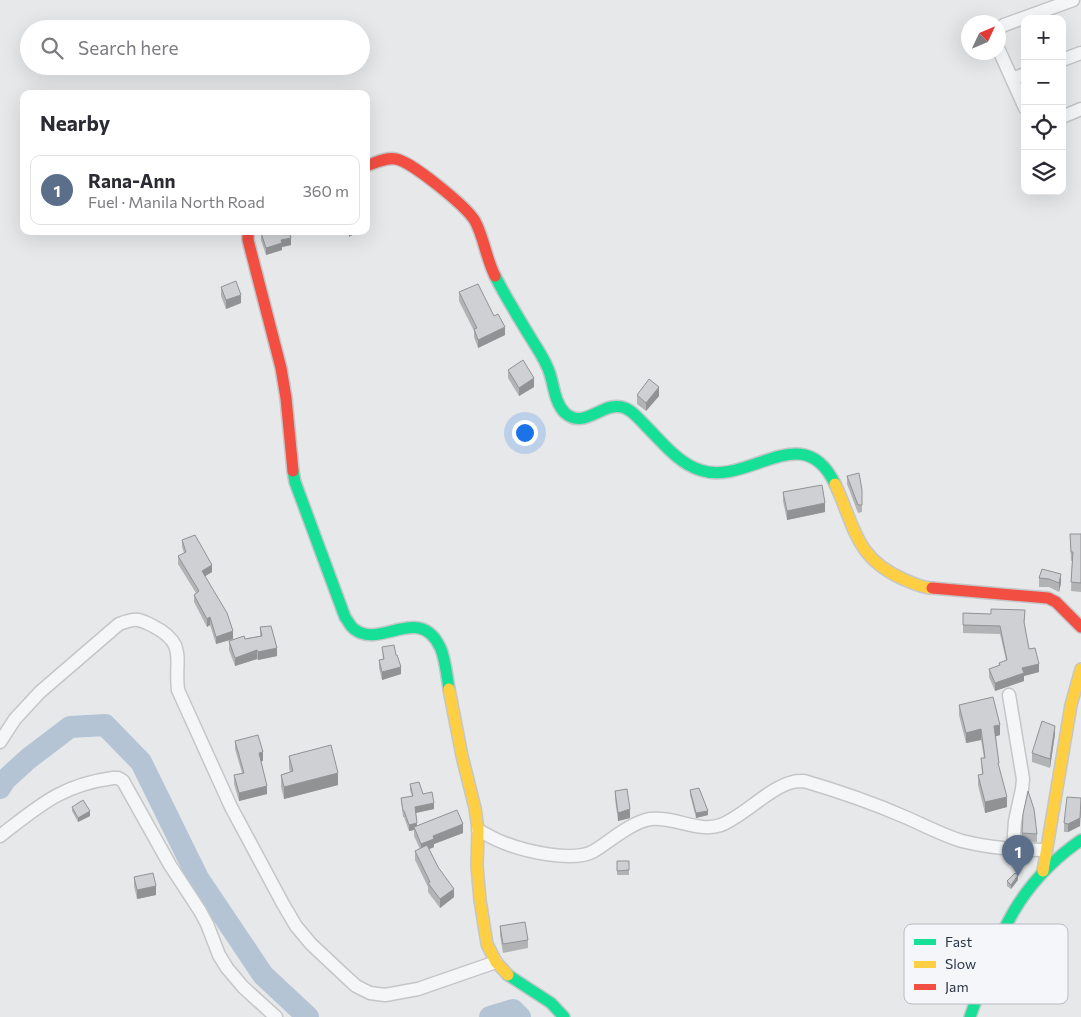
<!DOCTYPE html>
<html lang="en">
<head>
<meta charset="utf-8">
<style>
	:root { --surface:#fff; --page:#f2f2f3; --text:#2b2b33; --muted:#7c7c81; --line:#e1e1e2; --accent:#111827 }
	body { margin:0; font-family:Commissioner,sans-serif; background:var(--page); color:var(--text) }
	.controls { position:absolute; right:15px; top:15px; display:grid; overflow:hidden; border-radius:10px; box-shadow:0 5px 20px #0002 }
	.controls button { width:45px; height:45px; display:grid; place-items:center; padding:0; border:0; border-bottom:1px solid var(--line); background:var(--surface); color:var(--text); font:25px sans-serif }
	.compass { position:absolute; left:961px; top:15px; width:45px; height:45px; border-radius:50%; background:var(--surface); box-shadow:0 5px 20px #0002; rotate:46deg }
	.you { position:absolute; left:524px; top:432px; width:18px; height:18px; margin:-12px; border:4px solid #fff; border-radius:50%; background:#1a73e8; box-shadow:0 0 0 8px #1a73e833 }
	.badge { display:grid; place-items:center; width:32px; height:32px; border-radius:50%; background:var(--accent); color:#fff; font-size:16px; font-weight:700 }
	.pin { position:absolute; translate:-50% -41px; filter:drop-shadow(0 1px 2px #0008) }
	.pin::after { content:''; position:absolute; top:26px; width:18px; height:15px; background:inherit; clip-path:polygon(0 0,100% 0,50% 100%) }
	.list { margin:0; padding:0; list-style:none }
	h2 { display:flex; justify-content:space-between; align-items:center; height:65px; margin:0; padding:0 20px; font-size:21px }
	h2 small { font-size:16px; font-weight:400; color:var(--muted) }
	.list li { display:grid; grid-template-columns:32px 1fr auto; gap:15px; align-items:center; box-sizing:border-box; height:70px; margin:0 10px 10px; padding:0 10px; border:1px solid var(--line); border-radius:10px }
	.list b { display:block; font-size:19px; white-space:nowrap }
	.list p { margin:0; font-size:16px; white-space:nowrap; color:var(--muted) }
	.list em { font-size:16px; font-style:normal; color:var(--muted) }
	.icon { flex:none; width:28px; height:28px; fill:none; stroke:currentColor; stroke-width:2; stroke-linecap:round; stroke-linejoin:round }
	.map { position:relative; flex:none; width:1081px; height:1017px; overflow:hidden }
	.search { position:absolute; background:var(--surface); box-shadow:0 5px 20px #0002; left:20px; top:20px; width:350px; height:55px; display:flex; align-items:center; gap:12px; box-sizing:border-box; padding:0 18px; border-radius:28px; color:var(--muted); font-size:19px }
	.panel { position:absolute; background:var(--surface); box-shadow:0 5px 20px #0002; left:20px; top:90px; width:350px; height:145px; border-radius:10px }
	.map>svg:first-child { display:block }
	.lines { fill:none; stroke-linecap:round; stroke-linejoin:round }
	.river { stroke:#b4c4d5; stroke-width:22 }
	.street-casing { stroke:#c4c6c8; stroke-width:15 }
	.fast-casing { stroke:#c4c6c8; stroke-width:14 }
	.slow-casing { stroke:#c4c6c8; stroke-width:14 }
	.jam-casing { stroke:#c4c6c8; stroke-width:14 }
	.street { stroke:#f5f6f7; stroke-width:12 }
	.fast { stroke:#16e098; stroke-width:11 }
	.slow { stroke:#ffcf43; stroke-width:11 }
	.jam { stroke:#f24e42; stroke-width:11 }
	.wall { fill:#b1b3b5 }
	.shaded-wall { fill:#909294 }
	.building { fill:#ced0d3; stroke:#909294 }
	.key { fill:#f4f6f9; stroke:#b8bcc3; stroke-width:1 }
	.key-label { font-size:14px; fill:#2b3445 }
</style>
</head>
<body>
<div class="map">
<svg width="1081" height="1017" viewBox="0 0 1081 1017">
	<rect width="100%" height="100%" fill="#e6e8ea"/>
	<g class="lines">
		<path class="river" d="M 0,788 L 5,780 L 28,759 L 70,727 L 105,725 L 141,762 L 198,878 L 263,975 L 308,1017
			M 490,1017 L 513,1010 L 520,1017"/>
		<defs>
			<path id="street" d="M 998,29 L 1004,25 L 1073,0
				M 998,48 L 1025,108
				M 1062,60 L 1081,53
				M 1012,79 L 1025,74
				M 1062,117 L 1081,109
				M 1009,695 L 1023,779 L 1022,789 L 1015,821 L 1013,849
				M 0,742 L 15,719 L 40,692 L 119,624 C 135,618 138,618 153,626 C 188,644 174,659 178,690 L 231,807 L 283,904 L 296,926 L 311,944 L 344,975 L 356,986 L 370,993 L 385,995 L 418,989 L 496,962
				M 478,830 C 486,834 494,839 502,842 C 524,851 573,863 594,851 C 610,841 632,822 650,819 C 674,816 698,833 721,825 C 744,816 770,787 793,782 C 796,781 800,781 804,781 C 838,791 873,803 905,817 C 924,825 942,835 962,841 C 989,848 1018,850 1046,850
				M 0,836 C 39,806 61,785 113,778 L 118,778 L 123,781 L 170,865 L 200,911 L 207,924 L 219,955 L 227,968 L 243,987 L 276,1017"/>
			<path id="fast" d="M 495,276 C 505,296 517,315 529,335 C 536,347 546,360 550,374 C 554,387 555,403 565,413 C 585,431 604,399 625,408 C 633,411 640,420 645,425 C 662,442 678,463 700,470 C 748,487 803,416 835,484
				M 293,471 L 295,482 L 345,617 C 348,621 351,627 354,629 C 380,650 419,603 440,647 C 445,657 447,677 449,689
				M 508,975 L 551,1003 L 564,1017
				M 970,1017 C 997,942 1012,888 1081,840"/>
			<path id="slow" d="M 835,484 C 855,526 854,557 903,579 C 912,583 922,588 932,588
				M 449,689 L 462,756 L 475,808 L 478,830 L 477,866 L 480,900 L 487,944 L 496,962 L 508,975
				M 1043,871 L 1071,705 L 1081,669"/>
			<path id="jam" d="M 366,166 C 375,163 386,157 396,159 C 412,162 466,206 475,221 C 484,238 486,258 495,276
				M 248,231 L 248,240 L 281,368 L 286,398 L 293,471
				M 932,588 L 1048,598 L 1056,602 L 1081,627"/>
		</defs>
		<use href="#street" class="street-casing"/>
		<use href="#fast" class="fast-casing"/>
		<use href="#slow" class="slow-casing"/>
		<use href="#jam" class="jam-casing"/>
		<use href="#street" class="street"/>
		<use href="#fast" class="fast"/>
		<use href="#slow" class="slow"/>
		<use href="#jam" class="jam"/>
	</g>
	<path class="wall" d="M 261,233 L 291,245 L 282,247 L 282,250 L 266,255 L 261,240 Z
		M 221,287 L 241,303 L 226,309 L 221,296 Z
		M 459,292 L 494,316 L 505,335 L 478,348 L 474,337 L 474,331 L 459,301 Z
		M 508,370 L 534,387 L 519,396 L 508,378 Z
		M 637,395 L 659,396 L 646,411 L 637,404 Z
		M 847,476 L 862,490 L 862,512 L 858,513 L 847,484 Z
		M 783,492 L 825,512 L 787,520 L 783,501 Z
		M 1070,534 L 1081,534 L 1081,592 L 1071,591 L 1072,561 L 1071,561 Z
		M 182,540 L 212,572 L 205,576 L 233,639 L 216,644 L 210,625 L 207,627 L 194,602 L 194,595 L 196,593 L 178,564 L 178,556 L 184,553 L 182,547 Z
		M 1042,569 L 1061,583 L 1059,592 L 1049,587 L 1039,587 L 1039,578 Z
		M 963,613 L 1025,618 L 1024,624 L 1029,649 L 1039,672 L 1024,676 L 1024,681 L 995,691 L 989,677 L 989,669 L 999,666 L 999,663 L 1006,660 L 1000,634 L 963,633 Z
		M 260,627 L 277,656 L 258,660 L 257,659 L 235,666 L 229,650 L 229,641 L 260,636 Z
		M 382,647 L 396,655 L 401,674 L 382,680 L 379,668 L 379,660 L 383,659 Z
		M 959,705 L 1000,735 L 996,736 L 999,768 L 1007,807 L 985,813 L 978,785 L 978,775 L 982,774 L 981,758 L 984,758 L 981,740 L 966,743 L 959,715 Z
		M 1055,734 L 1050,768 L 1032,762 L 1032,753 Z
		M 235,741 L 263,761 L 261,761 L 267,794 L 239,801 L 234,784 L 234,775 L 242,773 L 235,749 Z
		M 289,756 L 338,785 L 284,799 L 281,787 L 281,775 L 290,772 L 289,768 Z
		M 410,784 L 423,794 L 434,809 L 416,813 L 417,826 L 463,833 L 434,844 L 434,847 L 429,849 L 454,897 L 440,908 L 428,892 L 428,887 L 415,860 L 415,851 L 420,849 L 414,836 L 414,830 L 409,831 L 404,817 L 403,817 L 401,798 L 412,796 L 410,790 Z
		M 690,790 L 708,815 L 696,818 L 690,795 Z
		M 615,791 L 630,818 L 618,821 L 615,799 Z
		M 72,807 L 90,816 L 78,822 L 72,811 Z
		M 1064,823 L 1080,826 L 1068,832 L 1064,832 Z
		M 1022,833 L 1037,834 L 1037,842 L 1022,841 Z
		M 617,861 L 629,861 L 629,875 L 617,875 Z
		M 134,877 L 156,895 L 137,899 L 134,886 Z
		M 1018,880 L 1011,889 L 1007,886 L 1007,881 Z
		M 500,926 L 528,940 L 528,948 L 503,953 L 500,935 Z"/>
	<path class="shaded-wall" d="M 349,231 L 359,231 L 349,237 Z
		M 291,238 L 291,245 L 282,247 L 282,250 L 266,255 L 266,248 L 281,240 Z
		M 241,295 L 241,303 L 226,309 L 226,300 Z
		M 505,327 L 505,335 L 478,348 L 478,340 Z
		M 534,378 L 534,387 L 519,396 L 519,388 Z
		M 659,387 L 659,396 L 646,411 L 646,403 Z
		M 825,503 L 825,512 L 787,520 L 787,511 Z
		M 212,565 L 212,572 L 202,578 L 202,571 Z
		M 1061,574 L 1061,583 L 1059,592 L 1059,583 Z
		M 210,617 L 210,625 L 207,627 L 207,619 Z
		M 233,631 L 233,639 L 216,644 L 216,637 Z
		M 277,648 L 277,656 L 258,660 L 258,652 Z
		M 257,650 L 257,659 L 235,666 L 235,658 Z
		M 1039,664 L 1039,672 L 1024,676 L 1024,681 L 995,691 L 995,683 L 1022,668 Z
		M 401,667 L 401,674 L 382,680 L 382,672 Z
		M 1000,725 L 1000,735 L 994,737 L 994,726 Z
		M 1055,726 L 1055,734 L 1050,768 L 1050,759 Z
		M 981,729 L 981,740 L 966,743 L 966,733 Z
		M 263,752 L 263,761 L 259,762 L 259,753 Z
		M 338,773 L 338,785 L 284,799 L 284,787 Z
		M 267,786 L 267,794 L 239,801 L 239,793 Z
		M 1007,797 L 1007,807 L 985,813 L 985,802 Z
		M 434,803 L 434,809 L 415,813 L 415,807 Z
		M 630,809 L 630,818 L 618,821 L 618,813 Z
		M 1081,810 L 1080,826 L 1068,832 L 1068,824 Z
		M 90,811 L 90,816 L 78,822 L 78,818 Z
		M 708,811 L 708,815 L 696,818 L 696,813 Z
		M 417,823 L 417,829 L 414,827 L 414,830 L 409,831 L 409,825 Z
		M 463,824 L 463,833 L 434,844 L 434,847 L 421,853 L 421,844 L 433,836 Z
		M 1018,875 L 1018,880 L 1011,889 L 1011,885 Z
		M 156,886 L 156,895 L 137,899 L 137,890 Z
		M 454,889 L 454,897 L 440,908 L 440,899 Z"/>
	<path class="building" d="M 266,231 L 289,231 L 291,238 L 281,240 L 282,243 L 266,248 L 261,233 Z
		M 236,281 L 241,295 L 226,300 L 221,287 Z
		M 478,284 L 494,316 L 498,314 L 505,327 L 478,340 L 474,329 L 477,328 L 459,292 Z
		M 523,360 L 534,378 L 519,388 L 508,370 Z
		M 649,379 L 659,387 L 646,403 L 637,395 Z
		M 859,473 L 862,490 L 862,505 L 858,505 L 847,476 Z
		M 822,485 L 825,503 L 787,511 L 783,492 Z
		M 1070,534 L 1081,534 L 1081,583 L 1071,582 L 1073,552 L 1071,552 Z
		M 195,535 L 212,565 L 202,571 L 227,613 L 233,631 L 216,637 L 210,617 L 207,619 L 194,595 L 199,591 L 178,556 L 186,552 L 182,540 Z
		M 1042,569 L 1061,574 L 1059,583 L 1049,579 L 1039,578 Z
		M 991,609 L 1025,610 L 1024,622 L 1029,649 L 1035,648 L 1039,664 L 1022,668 L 1024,673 L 995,683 L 989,669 L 1000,665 L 999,663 L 1007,660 L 1000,626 L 963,625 L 963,613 L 991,614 Z
		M 271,626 L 277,648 L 258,652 L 257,650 L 235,658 L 229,641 L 244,636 L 245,639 L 262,636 L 260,627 Z
		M 394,645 L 396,655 L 397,655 L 401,667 L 382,672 L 379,660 L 384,659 L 382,647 Z
		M 993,697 L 1000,725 L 994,726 L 999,763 L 998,763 L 1007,797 L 985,802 L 978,775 L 983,774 L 981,758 L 985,758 L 981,729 L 966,733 L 959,705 Z
		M 1042,721 L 1055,726 L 1050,759 L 1032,753 Z
		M 258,735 L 263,752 L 259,753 L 267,786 L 239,793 L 234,775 L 244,773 L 235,741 Z
		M 331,745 L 338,773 L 284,787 L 281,775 L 293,771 L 289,756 Z
		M 419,782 L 423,794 L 432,792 L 434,803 L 415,807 L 417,823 L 409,825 L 404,811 L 403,811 L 401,798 L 413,796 L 410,784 Z
		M 699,788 L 708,811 L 696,813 L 690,790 Z
		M 627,789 L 630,809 L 618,813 L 615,791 Z
		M 1028,791 L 1034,809 L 1037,834 L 1022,833 L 1023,814 Z
		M 1067,797 L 1081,798 L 1080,818 L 1068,824 L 1064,823 Z
		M 83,800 L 90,811 L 78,818 L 72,807 Z
		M 457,810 L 463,824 L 433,836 L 434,839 L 421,844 L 414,827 Z
		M 427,845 L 438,867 L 454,889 L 440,899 L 428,883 L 430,882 L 415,851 Z
		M 617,861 L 629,861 L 629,870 L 617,871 Z
		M 153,873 L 156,886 L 137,890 L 134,877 Z
		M 1015,873 L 1018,875 L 1011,885 L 1007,881 Z
		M 525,922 L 528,940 L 503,944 L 500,926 Z"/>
	<rect x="904" y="924" width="164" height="80" rx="8" class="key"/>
	<rect x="914" y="939" width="22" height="6" fill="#16e098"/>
	<rect x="914" y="961" width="22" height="7" fill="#ffcf43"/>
	<rect x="914" y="984" width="22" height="6" fill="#f24e42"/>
	<g class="key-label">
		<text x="945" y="947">Fast</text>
		<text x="945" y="969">Slow</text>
		<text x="945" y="992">Jam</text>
	</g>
</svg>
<div class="controls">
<button>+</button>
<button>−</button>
<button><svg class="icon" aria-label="locate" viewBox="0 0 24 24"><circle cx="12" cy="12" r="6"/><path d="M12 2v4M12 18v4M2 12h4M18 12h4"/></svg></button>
<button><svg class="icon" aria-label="layers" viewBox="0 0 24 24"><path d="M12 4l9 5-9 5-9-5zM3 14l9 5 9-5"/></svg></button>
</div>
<svg class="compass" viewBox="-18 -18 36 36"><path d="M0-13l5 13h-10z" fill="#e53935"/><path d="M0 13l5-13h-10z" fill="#7c7c81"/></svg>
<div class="you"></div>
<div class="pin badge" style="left:1018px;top:876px;background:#5c6f8a">1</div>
<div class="search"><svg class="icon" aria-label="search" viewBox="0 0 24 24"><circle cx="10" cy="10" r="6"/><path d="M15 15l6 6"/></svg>Search here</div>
<section class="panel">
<h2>Nearby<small></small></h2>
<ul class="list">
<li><span class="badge" style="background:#5c6f8a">1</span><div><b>Rana-Ann</b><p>Fuel · Manila North Road</p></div><em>360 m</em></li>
</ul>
</section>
</div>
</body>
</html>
